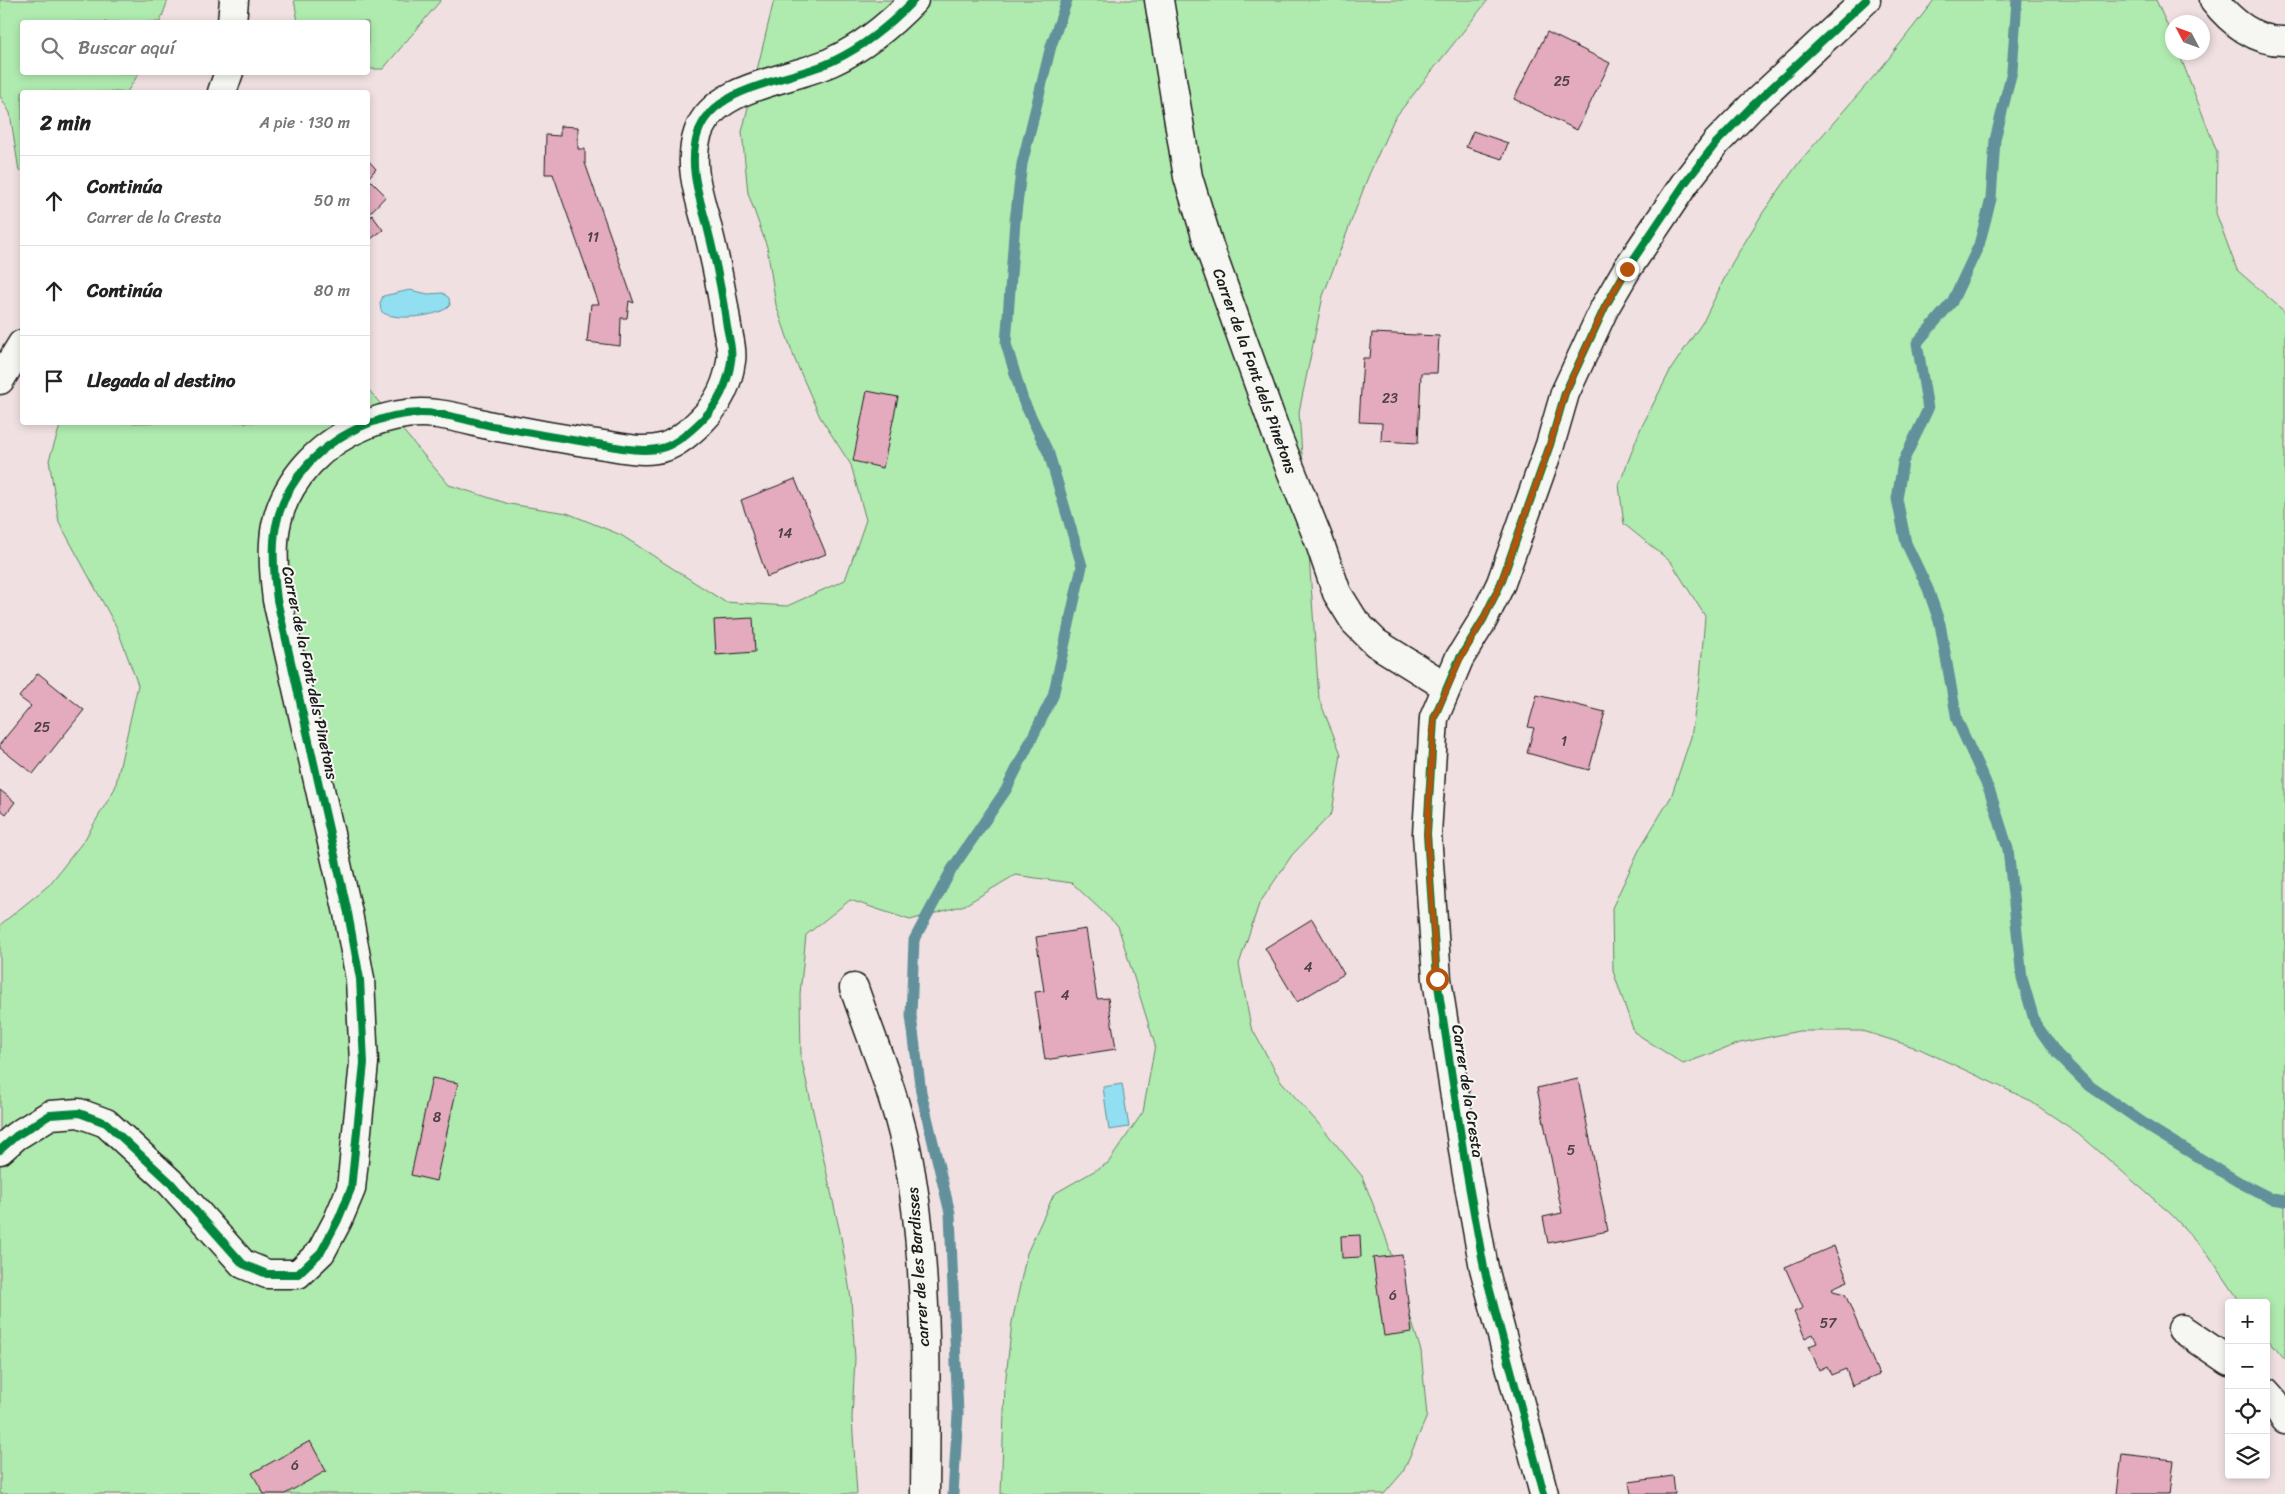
<!DOCTYPE html>
<html lang="es">
<head>
<meta charset="utf-8">
<style>
	:root { --surface:#fff; --page:#f6f6f6; --text:#222; --muted:#767676; --line:#e0e0e0 }
	body { margin:0; font-family:Sriracha,sans-serif; background:var(--page); color:var(--text) }
	.controls { position:absolute; right:15px; bottom:15px; display:grid; overflow:hidden; border-radius:5px; box-shadow:0 2px 8px #0003 }
	.controls button { width:45px; height:45px; display:grid; place-items:center; padding:0; border:0; border-bottom:1px solid var(--line); background:var(--surface); color:var(--text); font:25px sans-serif }
	.compass { position:absolute; left:2165px; top:15px; width:45px; height:45px; border-radius:50%; background:var(--surface); box-shadow:0 2px 8px #0003; rotate:311deg }
	.stop { position:absolute; width:15px; height:15px; margin:-11px; border:4px solid #b45309; border-radius:50%; background:#fff }
	.stop.end { background:#b45309; border-color:#fff; box-shadow:0 1px 5px #0008 }
	.list { margin:0; padding:0; list-style:none }
	h2 { display:flex; justify-content:space-between; align-items:center; height:65px; margin:0; padding:0 20px; font-size:21px }
	h2 small { font-size:16px; font-weight:400; color:var(--muted) }
	.list li { display:grid; grid-template-columns:32px 1fr auto; gap:15px; align-items:center; box-sizing:border-box; height:90px; padding:0 20px; border-top:1px solid var(--line) }
	.list b { display:block; font-size:19px; white-space:nowrap }
	.list p { margin:0; font-size:16px; white-space:nowrap; color:var(--muted) }
	.list em { font-size:16px; font-style:normal; color:var(--muted) }
	.icon { flex:none; width:28px; height:28px; fill:none; stroke:currentColor; stroke-width:2; stroke-linecap:round; stroke-linejoin:round }
	.map { position:relative; flex:none; width:2285px; height:1494px; overflow:hidden }
	.search { position:absolute; background:var(--surface); box-shadow:0 2px 8px #0003; left:20px; top:20px; width:350px; height:55px; display:flex; align-items:center; gap:12px; box-sizing:border-box; padding:0 18px; border-radius:5px; color:var(--muted); font-size:19px }
	.panel { position:absolute; background:var(--surface); box-shadow:0 2px 8px #0003; left:20px; top:90px; width:350px; height:335px; border-radius:5px }
	.map>svg:first-child { display:block }
	.green { fill:#afeaaf; stroke:#668366 }
	.water { fill:#91dff0; stroke:#62919b }
	.lines { fill:none; stroke-linecap:round; stroke-linejoin:round }
	.stream { stroke:#62919b; stroke-width:11 }
	.building { fill:#e3abbd; stroke:#1c1c1c }
	.minor-casing { stroke:#1c1c1c; stroke-width:31 }
	.minor { stroke:#f6f6f2; stroke-width:28 }
	.cycleway-casing { stroke:#f6f6f2; stroke-width:11 }
	.cycleway { stroke:#00873e; stroke-width:8 }
	.route { stroke:#b45309; stroke-width:6 }
	.labels { text-anchor:middle; dominant-baseline:central; stroke-width:4; stroke-linejoin:round; paint-order:stroke }
	.number-label { font-size:14px; fill:#4e4044 }
	.street-label { font-size:16px; fill:#1c1c1c; stroke:#f6f6f2 }
</style>
</head>
<body>
<div class="map">
<svg width="2285" height="1494" viewBox="0 0 2285 1494">
	<rect width="100%" height="100%" fill="#f0e0e2"/>
	<filter id="ink" filterUnits="userSpaceOnUse"><feTurbulence type="fractalNoise" baseFrequency=".02" numOctaves="2"/><feDisplacementMap in="SourceGraphic" scale="10" xChannelSelector="R" yChannelSelector="G"/><feConvolveMatrix kernelMatrix="1 2 1 2 8 2 1 2 1" color-interpolation-filters="sRGB"/></filter>
	<g filter="url(#ink)">
		<path class="green" d="M 0,0 L 168,0 L 160,22 L 22,22 L 22,72 L 139,73 L 127,92 L 22,92 L 22,170 L 19,171 L 10,113 L 0,96 Z
			M 294,0 L 441,0 L 383,69 L 368,69 L 368,22 L 298,22 Z
			M 774,0 L 1488,0 L 1394,119 L 1368,177 L 1323,296 L 1299,412 L 1319,699 L 1341,754 L 1332,813 L 1292,855 L 1259,904 L 1239,964 L 1251,1027 L 1281,1081 L 1325,1131 L 1362,1176 L 1385,1235 L 1421,1351 L 1427,1416 L 1403,1472 L 1384,1494 L 1001,1494 L 1005,1386 L 1012,1322 L 1027,1253 L 1054,1194 L 1108,1163 L 1143,1112 L 1155,1045 L 1118,926 L 1072,883 L 1015,875 L 965,905 L 910,920 L 850,900 L 806,935 L 800,994 L 801,1057 L 841,1237 L 851,1298 L 855,1358 L 852,1418 L 857,1494 L 0,1494 L 0,925 L 49,885 L 85,839 L 115,788 L 138,685 L 117,628 L 59,522 L 49,460 L 61,423 L 368,422 L 368,389 L 449,485 L 509,504 L 567,513 L 621,535 L 725,602 L 787,606 L 845,580 L 866,520 L 851,465 L 820,417 L 795,360 L 776,305 L 767,247 L 748,193 L 742,132 Z
			M 1934,0 L 2156,0 L 2172,36 L 2172,52 L 2179,53 L 2217,152 L 2216,213 L 2237,270 L 2285,312 L 2285,1359 L 2266,1336 L 2266,1303 L 2241,1303 L 2208,1254 L 2172,1215 L 2078,1133 L 2027,1099 L 1920,1049 L 1863,1031 L 1799,1031 L 1740,1043 L 1683,1064 L 1634,1032 L 1613,971 L 1612,908 L 1640,848 L 1671,797 L 1691,737 L 1700,678 L 1705,616 L 1671,562 L 1624,524 L 1619,485 L 1640,430 L 1671,369 L 1704,320 L 1732,263 L 1764,211 L 1800,161 L 1882,67 Z"/>
		<path class="water" d="M 410,290 L 428,294 L 443,293 L 449,298 L 450,305 C 442,317 391,322 381,311 L 380,303 L 383,296 Z
			M 1122,1084 L 1129,1127 L 1109,1130 L 1103,1087 Z"/>
		<g class="lines">
			<path class="stream" d="M 2017,0 L 2012,71 L 1995,140 L 1991,199 L 1979,245 L 1952,302 L 1917,343 L 1928,409 L 1903,462 L 1897,499 L 1906,543 L 1928,589 L 1940,624 L 1957,720 L 1990,792 L 2008,849 L 2022,978 L 2035,1023 L 2057,1054 L 2087,1084 L 2152,1129 L 2237,1181 L 2272,1199 L 2285,1201
				M 953,1494 L 958,1414 L 950,1213 L 921,1092 L 911,1016 L 914,940 L 952,869 L 1006,790 L 1053,696 L 1082,566 L 1049,454 L 1023,400 L 1006,344 L 1015,221 L 1022,164 L 1051,46 L 1067,0"/>
		</g>
		<path class="building" d="M 1547,32 L 1610,63 L 1577,130 L 1514,99 Z
			M 560,126 L 578,127 L 578,149 L 585,149 L 585,163 L 634,303 L 629,301 L 627,318 L 621,318 L 620,346 L 587,342 L 591,304 L 599,304 L 553,174 L 545,174 L 546,135 L 560,136 Z
			M 1473,131 L 1508,143 L 1502,159 L 1466,147 Z
			M 368,160 L 376,169 L 368,178 Z
			M 368,178 L 386,196 L 368,215 Z
			M 372,215 L 383,230 L 368,241 L 368,221 Z
			M 1372,333 L 1439,336 L 1437,373 L 1421,373 L 1418,443 L 1381,441 L 1382,423 L 1359,422 L 1363,358 L 1370,358 Z
			M 867,391 L 898,397 L 883,468 L 853,461 Z
			M 795,479 L 826,554 L 767,577 L 741,500 Z
			M 753,618 L 755,652 L 716,655 L 714,620 Z
			M 38,673 L 84,710 L 33,774 L 0,748 L 0,744 L 31,706 L 19,697 Z
			M 1537,695 L 1605,712 L 1589,770 L 1527,753 L 1534,728 L 1528,727 Z
			M 0,790 L 15,802 L 6,814 L 0,809 Z
			M 1312,919 L 1344,974 L 1297,1002 L 1265,948 Z
			M 1086,929 L 1097,999 L 1108,998 L 1116,1049 L 1045,1060 L 1035,992 L 1044,991 L 1036,937 Z
			M 432,1078 L 458,1083 L 436,1181 L 411,1175 Z
			M 1578,1079 L 1608,1231 L 1548,1243 L 1543,1217 L 1562,1213 L 1537,1088 Z
			M 1360,1235 L 1361,1257 L 1342,1258 L 1341,1236 Z
			M 1834,1246 L 1848,1281 L 1832,1288 L 1833,1291 L 1845,1294 L 1879,1375 L 1852,1386 L 1846,1369 L 1831,1375 L 1827,1366 L 1819,1370 L 1809,1346 L 1817,1343 L 1813,1334 L 1805,1338 L 1794,1312 L 1803,1308 L 1785,1267 Z
			M 1402,1255 L 1412,1332 L 1384,1336 L 1373,1258 Z
			M 310,1441 L 326,1471 L 285,1494 L 264,1494 L 252,1473 Z
			M 2122,1454 L 2174,1460 L 2170,1494 L 2117,1494 Z
			M 1673,1476 L 1675,1494 L 1631,1494 L 1629,1482 Z"/>
		<g class="lines">
			<defs>
				<path id="minor" d="M 1159,0 L 1188,177 L 1210,249 L 1278,438 L 1318,538 L 1337,593 L 1355,622 L 1376,643 L 1447,687
					M 2214,0 C 2231,22 2256,42 2285,41
					M 232,22 L 234,0
					M 222,92 L 229,72
					M 0,380 L 22,344
					M 854,988 C 872,1040 894,1092 906,1147 C 929,1258 926,1380 925,1494
					M 0,1150 L 16,1136 L 50,1115 L 79,1113 L 106,1123 L 170,1182 L 243,1264 L 267,1274 L 298,1274 L 321,1252 L 338,1220 L 351,1189 L 364,1063 L 360,979 L 348,913 L 277,600 C 270,545 270,506 309,463 C 340,430 392,408 437,414 C 455,416 474,422 492,426 C 528,432 563,439 598,444 C 620,447 643,454 665,447 C 679,442 692,430 702,420 C 718,404 728,383 731,361 C 733,350 729,338 727,327 C 722,291 715,257 706,222 C 698,193 688,162 698,133 C 714,84 793,81 833,61 C 865,46 890,25 914,0
					M 2182,1329 L 2229,1361
					M 2266,1392 L 2274,1401 L 2285,1420
					M 1544,1494 L 1484,1268 L 1466,1169 L 1437,979 L 1427,834 L 1434,718 L 1459,659 L 1483,620 L 1501,583 L 1550,445 L 1565,393 L 1605,307 L 1627,269 L 1685,183 L 1716,143 L 1751,107 L 1866,0"/>
			</defs>
			<use href="#minor" class="minor-casing"/>
			<use href="#minor" class="minor"/>
			<defs>
				<path id="cycleway" d="M 0,1150 L 16,1136 L 50,1115 L 79,1113 L 106,1123 L 170,1182 L 243,1264 L 267,1274 L 298,1274 L 321,1252 L 338,1220 L 351,1189 L 364,1063 L 360,979 L 348,913 L 277,600 C 270,545 270,506 309,463 C 340,430 392,408 437,414 C 455,416 474,422 492,426 C 528,432 563,439 598,444 C 620,447 643,454 665,447 C 679,442 692,430 702,420 C 718,404 728,383 731,361 C 733,350 729,338 727,327 C 722,291 715,257 706,222 C 698,193 688,162 698,133 C 714,84 793,81 833,61 C 865,46 890,25 914,0
					M 1544,1494 L 1484,1268 L 1466,1169 L 1437,979 L 1427,834 L 1434,718 L 1459,659 L 1483,620 L 1501,583 L 1550,445 L 1565,393 L 1605,307 L 1627,269 L 1685,183 L 1716,143 L 1751,107 L 1866,0"/>
			</defs>
			<use href="#cycleway" class="cycleway-casing"/>
			<use href="#cycleway" class="cycleway"/>
		</g>
	</g>
	<g class="lines" filter="url(#ink)">
		<path class="route" d="M 1437,979 L 1427,834 L 1434,718 L 1460,659 L 1483,620 L 1501,583 L 1550,445 L 1565,393 L 1605,307 L 1627,269"/>
	</g>
	<g class="labels">
		<g class="number-label">
			<text x="1562" y="81">25</text>
			<text x="593" y="237">11</text>
			<text x="1390" y="398">23</text>
			<text x="785" y="533">14</text>
			<text x="42" y="727">25</text>
			<text x="1564" y="741">1</text>
			<text x="1308" y="967">4</text>
			<text x="1065" y="995">4</text>
			<text x="437" y="1117">8</text>
			<text x="1571" y="1150">5</text>
			<text x="1393" y="1295">6</text>
			<text x="1828" y="1323">57</text>
			<text x="295" y="1465">6</text>
		</g>
		<g class="street-label">
			<text transform="translate(1255 371) rotate(70)">Carrer de la Font dels Pinetons</text>
			<text transform="translate(310 673) rotate(78)">Carrer de la Font dels Pinetons</text>
			<text transform="translate(1468 1091) rotate(81)">Carrer de la Cresta</text>
			<text transform="translate(918 1267) rotate(-94)">carrer de les Bardisses</text>
		</g>
	</g>
</svg>
<div class="controls">
<button>+</button>
<button>−</button>
<button><svg class="icon" aria-label="locate" viewBox="0 0 24 24"><circle cx="12" cy="12" r="6"/><path d="M12 2v4M12 18v4M2 12h4M18 12h4"/></svg></button>
<button><svg class="icon" aria-label="layers" viewBox="0 0 24 24"><path d="M12 4l9 5-9 5-9-5zM3 14l9 5 9-5"/></svg></button>
</div>
<svg class="compass" viewBox="-18 -18 36 36"><path d="M0-13l5 13h-10z" fill="#e53935"/><path d="M0 13l5-13h-10z" fill="#767676"/></svg>
<div class="stop" style="left:1437px;top:979px"></div>
<div class="stop end" style="left:1627px;top:269px"></div>
<div class="search"><svg class="icon" aria-label="search" viewBox="0 0 24 24"><circle cx="10" cy="10" r="6"/><path d="M15 15l6 6"/></svg>Buscar aquí</div>
<section class="panel">
<h2>2 min<small>A pie · 130 m</small></h2>
<ul class="list">
<li><svg class="icon" aria-label="ahead" viewBox="0 0 24 24"><path d="M12 20V5M6 11l6-6 6 6"/></svg><div><b>Continúa</b><p>Carrer de la Cresta</p></div><em>50 m</em></li>
<li><svg class="icon" aria-label="ahead" viewBox="0 0 24 24"><path d="M12 20V5M6 11l6-6 6 6"/></svg><div><b>Continúa</b></div><em>80 m</em></li>
<li><svg class="icon" aria-label="arrive" viewBox="0 0 24 24"><path d="M6 21V4h12l-3 4 3 4H6"/></svg><div><b>Llegada al destino</b></div></li>
</ul>
</section>
</div>
</body>
</html>
